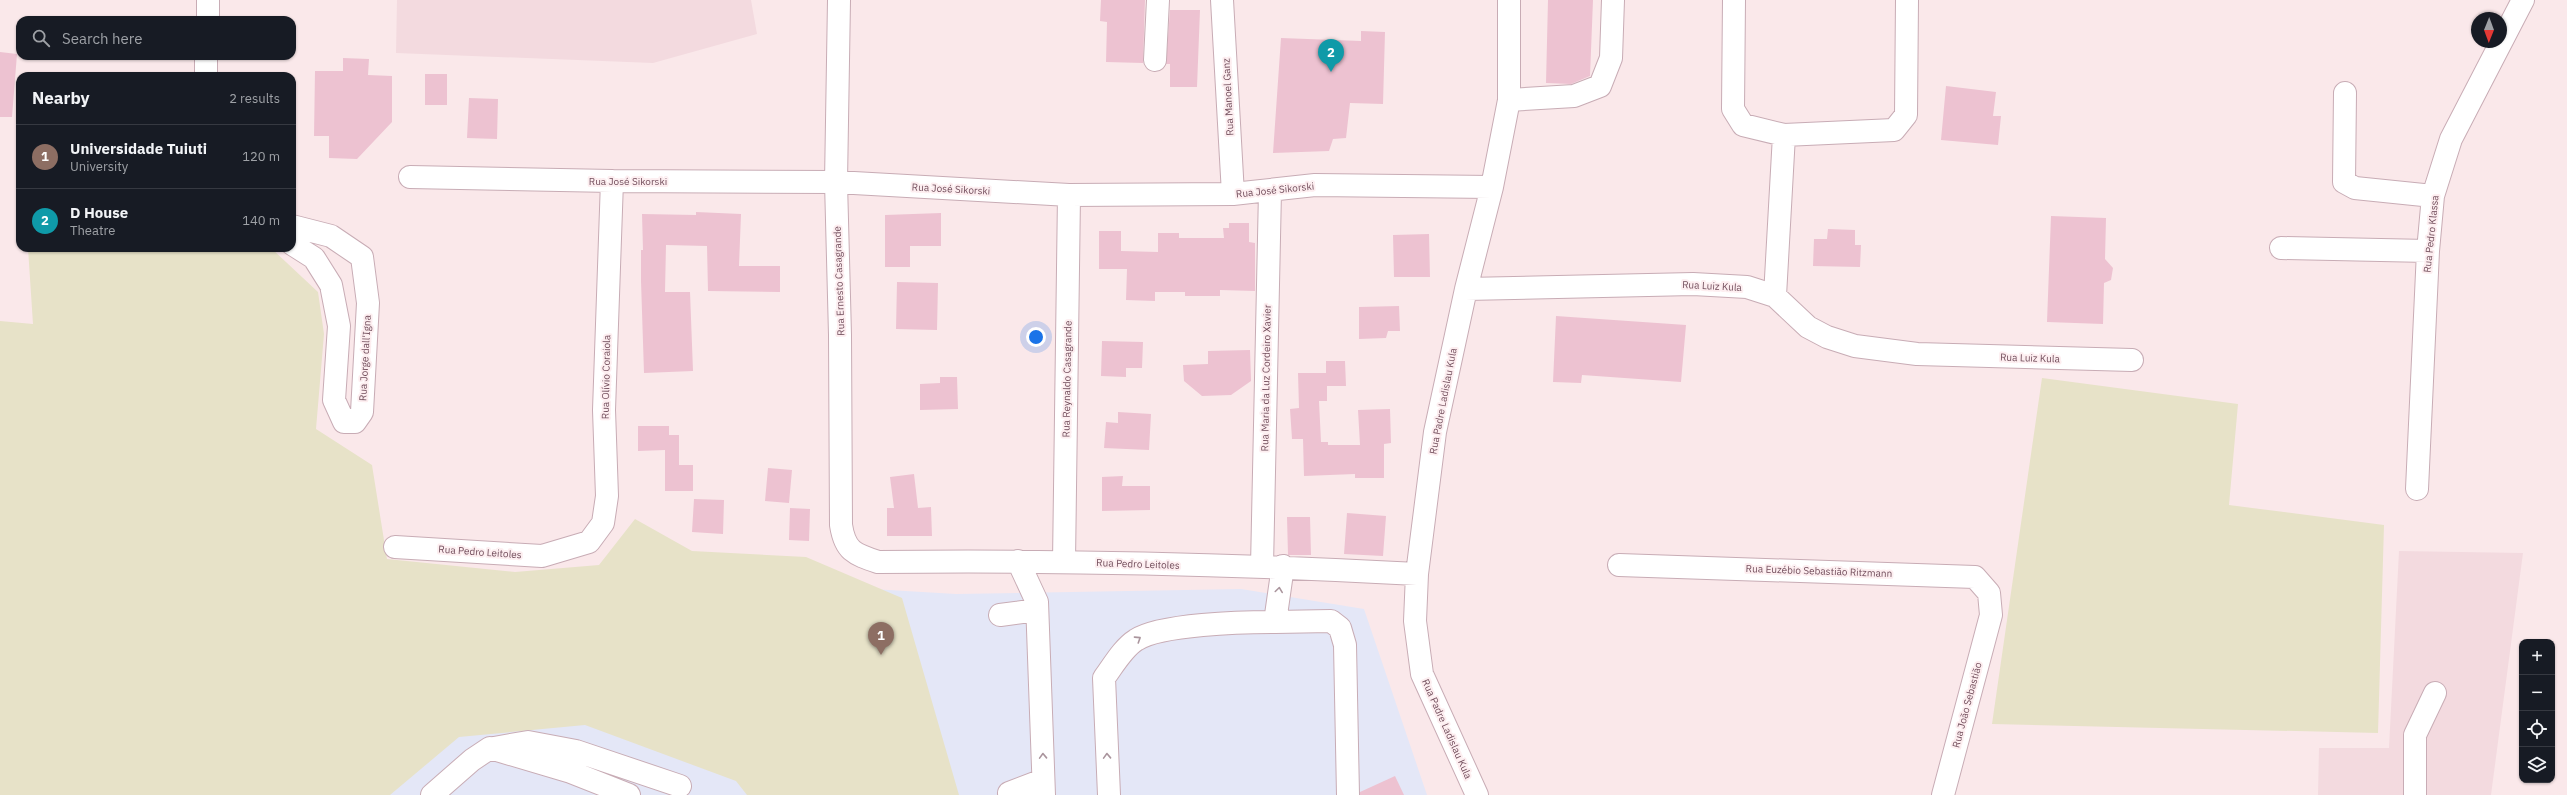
<!DOCTYPE html>
<html lang="en">
<head>
<meta charset="utf-8">
<style>
	:root { --surface:#171b24; --page:#20242c; --text:#f1f3f6; --muted:#9ea1a6; --line:#363941; --accent:#ea580c }
	body { margin:0; font-family:"IBM Plex Sans",sans-serif; background:var(--page); color:var(--text) }
	.controls { position:absolute; right:12px; bottom:12px; display:grid; overflow:hidden; border-radius:8px; box-shadow:0 1px 3px #0004 }
	.controls button { width:36px; height:36px; display:grid; place-items:center; padding:0; border:0; border-bottom:1px solid var(--line); background:var(--surface); color:var(--text); font:20px sans-serif }
	.compass { position:absolute; left:2471px; top:12px; width:36px; height:36px; border-radius:50%; background:var(--surface); box-shadow:0 1px 3px #0004; rotate:181deg }
	.you { position:absolute; left:1036px; top:337px; width:14px; height:14px; margin:-10px; border:3px solid #fff; border-radius:50%; background:#1a73e8; box-shadow:0 0 0 6px #1a73e833 }
	.badge { display:grid; place-items:center; width:26px; height:26px; border-radius:50%; background:var(--accent); color:#fff; font-size:13px; font-weight:700 }
	.pin { position:absolute; translate:-50% -33px; filter:drop-shadow(0 1px 2px #0008) }
	.pin::after { content:''; position:absolute; top:21px; width:14px; height:12px; background:inherit; clip-path:polygon(0 0,100% 0,50% 100%) }
	.list { margin:0; padding:0; list-style:none }
	h2 { display:flex; justify-content:space-between; align-items:center; height:52px; margin:0; padding:0 16px; font-size:17px }
	h2 small { font-size:13px; font-weight:400; color:var(--muted) }
	.list li { display:grid; grid-template-columns:26px 1fr auto; gap:12px; align-items:center; box-sizing:border-box; height:64px; padding:0 16px; border-top:1px solid var(--line) }
	.list b { display:block; font-size:15px; white-space:nowrap }
	.list p { margin:0; font-size:13px; white-space:nowrap; color:var(--muted) }
	.list em { font-size:13px; font-style:normal; color:var(--muted) }
	.icon { flex:none; width:22px; height:22px; fill:none; stroke:currentColor; stroke-width:2; stroke-linecap:round; stroke-linejoin:round }
	.map { position:relative; flex:none; width:2567px; height:795px; overflow:hidden }
	.search { position:absolute; background:var(--surface); box-shadow:0 1px 3px #0004; left:16px; top:16px; width:280px; height:44px; display:flex; align-items:center; gap:10px; box-sizing:border-box; padding:0 14px; border-radius:12px; color:var(--muted); font-size:15px }
	.panel { position:absolute; background:var(--surface); box-shadow:0 1px 3px #0004; left:16px; top:72px; width:280px; height:180px; border-radius:12px }
	.map>svg:first-child { display:block }
	.residential { fill:#f3dadf }
	.education { fill:#e4e7f7 }
	.green { fill:#e7e2c8 }
	.building { fill:#edc2d1 }
	.lines { fill:none; stroke-linecap:round; stroke-linejoin:round }
	.minor-casing { stroke:#c8acb5; stroke-width:24 }
	.minor { stroke:#fff; stroke-width:22 }
	.oneway { stroke:#aa959d }
	.labels { text-anchor:middle; dominant-baseline:central; stroke-width:4; stroke-linejoin:round; paint-order:stroke }
	.street-label { font-size:10px; fill:#724e5c; stroke:#fdeef0 }
</style>
</head>
<body>
<div class="map">
<svg width="2567" height="795" viewBox="0 0 2567 795">
	<rect width="100%" height="100%" fill="#fae8ea"/>
	<path class="residential" d="M 397,0 L 751,0 L 757,34 L 653,63 L 396,53 Z
		M 2399,551 L 2523,553 L 2491,795 L 2318,795 L 2319,748 L 2389,748 Z"/>
	<path class="education" d="M 738,581 L 956,594 L 1241,589 L 1364,609 L 1427,795 L 321,795 Z"/>
	<path class="green" d="M 28,248 L 271,248 L 318,292 L 324,334 L 316,429 L 372,465 L 387,559 L 515,572 L 599,565 L 635,519 L 692,551 L 806,557 L 902,598 L 959,795 L 747,795 L 736,781 L 585,725 L 459,737 L 390,795 L 0,795 L 0,321 L 33,324 Z
		M 2042,378 L 2238,404 L 2229,505 L 2384,525 L 2378,733 L 1992,724 Z"/>
	<path class="building" d="M 1101,0 L 1145,0 L 1143,63 L 1106,62 L 1107,22 L 1100,21 Z
		M 1548,0 L 1593,0 L 1590,76 L 1571,84 L 1546,83 Z
		M 1170,10 L 1200,10 L 1197,87 L 1170,87 L 1170,64 L 1166,64 Z
		M 1361,31 L 1385,32 L 1383,104 L 1350,103 L 1346,138 L 1333,139 L 1329,151 L 1273,153 L 1281,38 L 1361,41 Z
		M 0,52 L 17,54 L 12,117 L 0,117 Z
		M 343,58 L 369,59 L 368,75 L 392,76 L 392,122 L 357,159 L 329,158 L 329,136 L 314,136 L 315,71 L 343,71 Z
		M 425,74 L 447,74 L 447,105 L 425,105 Z
		M 1946,86 L 1996,92 L 1993,116 L 2001,116 L 1998,145 L 1941,140 Z
		M 469,98 L 498,99 L 497,139 L 467,138 Z
		M 696,212 L 741,214 L 739,266 L 780,266 L 780,292 L 708,291 L 707,246 L 666,245 L 665,292 L 690,292 L 693,371 L 644,373 L 641,281 L 641,250 L 643,250 L 642,214 L 696,215 Z
		M 941,213 L 941,246 L 910,246 L 910,267 L 885,267 L 885,215 Z
		M 2051,216 L 2106,218 L 2105,259 L 2113,268 L 2111,280 L 2104,283 L 2103,324 L 2047,322 Z
		M 1229,223 L 1249,223 L 1249,242 L 1255,243 L 1255,291 L 1220,290 L 1220,296 L 1185,296 L 1185,292 L 1155,292 L 1155,301 L 1126,300 L 1127,269 L 1099,269 L 1099,231 L 1121,231 L 1121,251 L 1158,252 L 1158,233 L 1179,233 L 1179,238 L 1224,238 L 1223,228 L 1229,228 Z
		M 1828,229 L 1855,230 L 1855,245 L 1861,245 L 1860,267 L 1813,266 L 1814,239 L 1827,239 Z
		M 1429,234 L 1430,277 L 1394,277 L 1393,235 Z
		M 897,282 L 938,283 L 937,330 L 896,329 Z
		M 1399,306 L 1400,331 L 1388,331 L 1386,338 L 1359,339 L 1359,307 Z
		M 1556,316 L 1686,325 L 1681,382 L 1582,375 L 1581,383 L 1553,382 Z
		M 1102,341 L 1143,342 L 1142,368 L 1126,368 L 1126,377 L 1101,376 Z
		M 1250,350 L 1251,381 L 1231,395 L 1202,396 L 1184,381 L 1183,365 L 1208,364 L 1208,351 Z
		M 1326,361 L 1345,361 L 1346,386 L 1327,386 L 1327,401 L 1319,401 L 1321,442 L 1328,442 L 1328,445 L 1360,445 L 1358,410 L 1390,409 L 1391,443 L 1384,444 L 1384,478 L 1355,478 L 1355,474 L 1304,476 L 1303,439 L 1292,439 L 1290,409 L 1299,408 L 1298,373 L 1326,373 Z
		M 940,377 L 957,377 L 958,409 L 920,410 L 920,384 L 940,383 Z
		M 1118,412 L 1151,414 L 1149,450 L 1104,448 L 1106,422 L 1118,423 Z
		M 638,426 L 669,426 L 669,435 L 679,435 L 679,465 L 693,465 L 693,491 L 665,491 L 665,450 L 638,451 Z
		M 768,468 L 792,470 L 789,503 L 765,501 Z
		M 914,474 L 918,508 L 931,507 L 932,536 L 887,536 L 887,508 L 894,508 L 890,477 Z
		M 1123,476 L 1122,486 L 1150,486 L 1150,510 L 1102,511 L 1102,477 Z
		M 694,499 L 724,500 L 723,534 L 692,532 Z
		M 790,508 L 810,509 L 809,541 L 789,540 Z
		M 1347,513 L 1386,516 L 1383,556 L 1344,554 Z
		M 1287,517 L 1310,517 L 1311,555 L 1288,555 Z
		M 1395,776 L 1404,795 L 1360,795 L 1360,792 Z"/>
	<g class="lines">
		<defs>
			<path id="minor" d="M 839,0 L 836,182 L 840,335 L 841,525 C 845,551 854,554 878,562 C 1058,560 1238,564 1417,574
				M 1222,0 L 1233,194
				M 1734,0 L 1733,109 L 1743,125 L 1784,135 L 1775,296
				M 208,20 L 208,0
				M 1155,60 L 1158,0
				M 206,76 L 206,56
				M 2345,93 L 2344,182 L 2355,188 L 2433,196
				M 1509,100 L 1574,96 L 1600,86 L 1611,58 L 1613,0
				M 1784,135 L 1894,130 L 1906,115 L 1907,0
				M 410,177 L 612,181 L 836,182 L 1069,195 L 1233,194 L 1315,185 L 1492,187
				M 292,226 L 331,236 L 362,257 L 368,303 L 362,412 L 355,422 L 344,422 L 334,400 L 339,326 L 331,285 L 314,258 L 292,244
				M 2281,248 L 2428,251
				M 1466,289 L 1693,284 L 1747,287 L 1775,296 L 1808,327 L 1827,337 L 1855,346 L 1917,354 L 2132,360
				M 2417,489 L 2428,251 L 2433,196 L 2451,139 L 2523,0
				M 395,547 L 542,556 L 589,542 L 603,523 L 607,496 L 604,410 L 612,181
				M 1018,561 L 1037,602 L 1044,795
				M 1064,562 L 1069,195
				M 1619,565 L 1975,577 L 1989,593 L 1991,615 L 1943,795
				M 1262,566 L 1270,191
				M 1000,615 L 1037,610
				M 1275,622 L 1331,621 L 1340,628 L 1345,645 L 1348,795
				M 494,748 L 528,742 L 576,751 L 680,786
				M 1009,793 L 1043,780
				M 432,795 L 472,760 L 490,748 L 571,772 L 629,795
				M 1109,795 L 1104,678 C 1113,666 1123,648 1136,640 C 1160,624 1243,622 1275,622 L 1283,566
				M 1477,795 L 1422,674 L 1415,621 L 1417,574 L 1435,432 L 1466,289 L 1492,187 L 1509,100 L 1509,0
				M 2415,795 L 2415,735 L 2435,693"/>
		</defs>
		<use href="#minor" class="minor-casing"/>
		<use href="#minor" class="minor"/>
	</g>
	<defs><path id="oneway-chevron" d="M-2-3.5L2.5 0L-2 3.5" fill="none" stroke-width="1.6" stroke-linecap="round" stroke-linejoin="round"/></defs>
	<g class="oneway">
		<use href="#oneway-chevron" transform="translate(1279 590) rotate(-82)"/>
		<use href="#oneway-chevron" transform="translate(1138 639) rotate(-33)"/>
		<use href="#oneway-chevron" transform="translate(1043 756) rotate(-92)"/>
		<use href="#oneway-chevron" transform="translate(1107 756) rotate(-92)"/>
	</g>
	<g class="labels">
		<g class="street-label">
			<text transform="translate(1228 97) rotate(-93)">Rua Manoel Ganz</text>
			<text x="628" y="181">Rua José Sikorski</text>
			<text transform="translate(951 189) rotate(3)">Rua José Sikorski</text>
			<text transform="translate(1275 190) rotate(-6)">Rua José Sikorski</text>
			<text transform="translate(2431 234) rotate(-84)">Rua Pedro Klassa</text>
			<text transform="translate(839 281) rotate(-92)">Rua Ernesto Casagrande</text>
			<text transform="translate(1712 286) rotate(3)">Rua Luiz Kula</text>
			<text transform="translate(365 358) rotate(-87)">Rua Jorge dall'Igna</text>
			<text transform="translate(2030 358) rotate(2)">Rua Luiz Kula</text>
			<text transform="translate(606 377) rotate(-89)">Rua Olívio Coraiola</text>
			<text transform="translate(1266 378) rotate(-89)">Rua Maria da Luz Cordeiro Xavier</text>
			<text transform="translate(1067 379) rotate(-89)">Rua Reynaldo Casagrande</text>
			<text transform="translate(1443 401) rotate(-79)">Rua Padre Ladislau Kula</text>
			<text transform="translate(480 552) rotate(4)">Rua Pedro Leitoles</text>
			<text transform="translate(1138 564) rotate(2)">Rua Pedro Leitoles</text>
			<text transform="translate(1819 571) rotate(2)">Rua Euzébio Sebastião Ritzmann</text>
			<text transform="translate(1967 705) rotate(-75)">Rua João Sebastião</text>
			<text transform="translate(1447 729) rotate(66)">Rua Padre Ladislau Kula</text>
		</g>
	</g>
</svg>
<div class="controls">
<button>+</button>
<button>−</button>
<button><svg class="icon" aria-label="locate" viewBox="0 0 24 24"><circle cx="12" cy="12" r="6"/><path d="M12 2v4M12 18v4M2 12h4M18 12h4"/></svg></button>
<button><svg class="icon" aria-label="layers" viewBox="0 0 24 24"><path d="M12 4l9 5-9 5-9-5zM3 14l9 5 9-5"/></svg></button>
</div>
<svg class="compass" viewBox="-18 -18 36 36"><path d="M0-13l5 13h-10z" fill="#e53935"/><path d="M0 13l5-13h-10z" fill="#9ea1a6"/></svg>
<div class="you"></div>
<div class="pin badge" style="left:881px;top:655px;background:#8d6e63">1</div>
<div class="pin badge" style="left:1331px;top:72px;background:#0f9aa8">2</div>
<div class="search"><svg class="icon" aria-label="search" viewBox="0 0 24 24"><circle cx="10" cy="10" r="6"/><path d="M15 15l6 6"/></svg>Search here</div>
<section class="panel">
<h2>Nearby<small>2 results</small></h2>
<ul class="list">
<li><span class="badge" style="background:#8d6e63">1</span><div><b>Universidade Tuiuti</b><p>University</p></div><em>120 m</em></li>
<li><span class="badge" style="background:#0f9aa8">2</span><div><b>D House</b><p>Theatre</p></div><em>140 m</em></li>
</ul>
</section>
</div>
</body>
</html>
